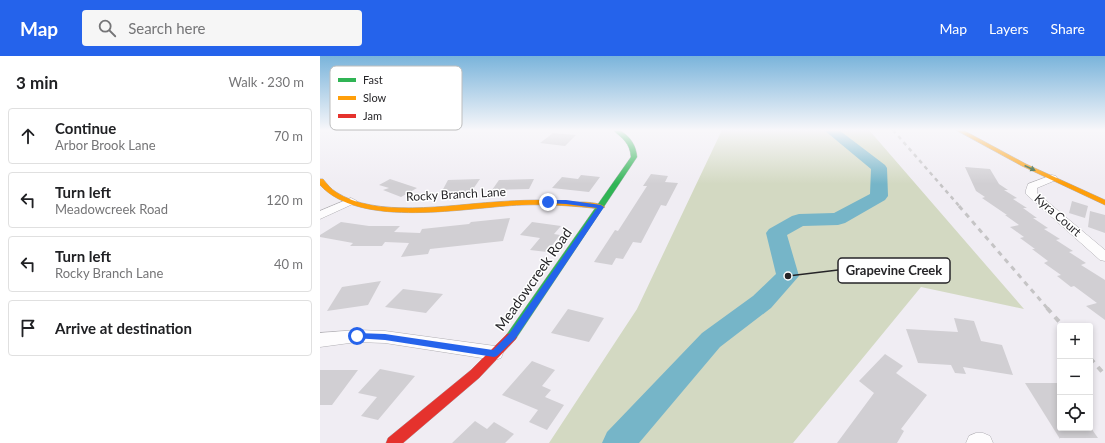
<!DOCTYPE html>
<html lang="en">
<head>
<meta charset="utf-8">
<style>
	:root { --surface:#fff; --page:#f6f6f6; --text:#202124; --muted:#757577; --line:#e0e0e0; --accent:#2563eb }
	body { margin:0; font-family:Lato,sans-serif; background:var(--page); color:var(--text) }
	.controls { position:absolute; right:12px; bottom:12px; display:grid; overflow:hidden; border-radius:4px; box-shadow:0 2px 6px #0003 }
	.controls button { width:36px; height:36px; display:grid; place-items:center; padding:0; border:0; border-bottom:1px solid var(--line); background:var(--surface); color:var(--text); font:20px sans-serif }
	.stop { position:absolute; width:12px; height:12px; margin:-9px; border:3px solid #2563eb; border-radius:50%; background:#fff }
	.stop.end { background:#2563eb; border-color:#fff; box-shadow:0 1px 4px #0008 }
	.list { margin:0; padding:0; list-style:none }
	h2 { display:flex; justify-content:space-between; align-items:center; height:52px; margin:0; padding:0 16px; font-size:17px }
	h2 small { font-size:13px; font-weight:400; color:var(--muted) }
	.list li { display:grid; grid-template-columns:26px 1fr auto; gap:12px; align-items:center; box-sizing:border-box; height:56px; margin:0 8px 8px; padding:0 8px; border:1px solid var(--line); border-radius:4px }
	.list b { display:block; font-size:15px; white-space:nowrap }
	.list p { margin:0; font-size:13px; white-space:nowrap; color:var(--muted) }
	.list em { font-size:13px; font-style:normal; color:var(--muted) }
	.icon { flex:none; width:22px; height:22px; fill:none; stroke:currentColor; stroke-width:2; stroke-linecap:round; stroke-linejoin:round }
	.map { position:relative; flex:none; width:785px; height:387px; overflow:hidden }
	header { display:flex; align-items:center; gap:24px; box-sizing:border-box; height:56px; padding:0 20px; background:var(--accent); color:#fff }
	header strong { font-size:19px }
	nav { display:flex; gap:22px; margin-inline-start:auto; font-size:14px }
	.search { width:280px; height:36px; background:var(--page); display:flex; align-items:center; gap:10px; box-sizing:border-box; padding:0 14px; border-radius:4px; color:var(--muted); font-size:15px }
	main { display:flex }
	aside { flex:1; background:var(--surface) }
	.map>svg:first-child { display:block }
	.green { fill:#d3d9c2 }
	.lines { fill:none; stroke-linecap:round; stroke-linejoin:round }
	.river { fill:#76b5c8; fill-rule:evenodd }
	.building { fill:#d1cfd3 }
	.street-casing { stroke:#b1afb4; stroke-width:1 }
	.fast-casing { stroke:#b1afb4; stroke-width:1 }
	.slow-casing { stroke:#b1afb4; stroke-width:1 }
	.jam-casing { stroke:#b1afb4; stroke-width:1 }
	.street { fill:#fdfcfd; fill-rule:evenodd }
	.fast { fill:#30b455; fill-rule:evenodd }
	.slow { fill:#ff9f0a; fill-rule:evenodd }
	.jam { fill:#e5322d; fill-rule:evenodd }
	.rail-far2 { stroke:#c5c4c5; stroke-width:2.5; stroke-dasharray:4 4; stroke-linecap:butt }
	.rail-far1 { stroke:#c5c4c5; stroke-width:3; stroke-dasharray:5 5; stroke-linecap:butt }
	.rail { stroke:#c5c4c5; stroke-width:4; stroke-dasharray:6 6; stroke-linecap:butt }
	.oneway { fill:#2a5e3a }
	.route { fill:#2563eb }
	.labels { text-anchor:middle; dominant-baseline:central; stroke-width:3; stroke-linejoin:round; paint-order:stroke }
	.street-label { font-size:12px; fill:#262528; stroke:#fff }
	.near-street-label { font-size:14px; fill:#262528; stroke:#fff }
	.key { fill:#fff; stroke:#bebebe; stroke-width:1 }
	.key-label { font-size:11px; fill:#262528 }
	.leader { fill:none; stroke:#262528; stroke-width:1.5 }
	.callout-dot { fill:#262528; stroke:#fff; stroke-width:1.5 }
	.callout { fill:#fff; stroke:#262528; stroke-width:1.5 }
	.callout-label { font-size:13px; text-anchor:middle; font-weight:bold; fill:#262528 }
</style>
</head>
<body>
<header>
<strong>Map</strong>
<div class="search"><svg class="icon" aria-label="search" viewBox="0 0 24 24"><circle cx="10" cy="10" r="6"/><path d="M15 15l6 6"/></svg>Search here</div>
<nav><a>Map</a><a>Layers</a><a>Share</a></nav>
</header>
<main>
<aside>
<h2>3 min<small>Walk · 230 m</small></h2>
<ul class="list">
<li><svg class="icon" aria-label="ahead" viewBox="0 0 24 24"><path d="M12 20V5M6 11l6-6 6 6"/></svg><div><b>Continue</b><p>Arbor Brook Lane</p></div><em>70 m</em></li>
<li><svg class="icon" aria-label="left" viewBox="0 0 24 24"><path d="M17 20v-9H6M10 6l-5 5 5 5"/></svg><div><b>Turn left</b><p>Meadowcreek Road</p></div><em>120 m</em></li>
<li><svg class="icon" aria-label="left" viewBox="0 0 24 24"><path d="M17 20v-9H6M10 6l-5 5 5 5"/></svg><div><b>Turn left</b><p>Rocky Branch Lane</p></div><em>40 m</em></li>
<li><svg class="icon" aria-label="arrive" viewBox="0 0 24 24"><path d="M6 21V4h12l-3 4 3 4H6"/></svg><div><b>Arrive at destination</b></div></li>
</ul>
</aside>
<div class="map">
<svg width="785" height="387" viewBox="0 0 785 387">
	<rect width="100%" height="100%" fill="#f0edf3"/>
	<path class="green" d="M 402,74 L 549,74 L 704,253 L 601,231 L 473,387 L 229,387 L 317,253 Z"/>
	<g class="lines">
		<path class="river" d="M 504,74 L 519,74 L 565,109 L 567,112 L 568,140 L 565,144 L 525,167 L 518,169 L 483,170 L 467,179 L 479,220 L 451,252 L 400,291 L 319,387 L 282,387 L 287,376 L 382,277 L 433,240 L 456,218 L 446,177 L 449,173 L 472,160 L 479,158 L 514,157 L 550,138 L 551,113 Z"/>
	</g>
	<path class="building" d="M 233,77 L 256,79 L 245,90 L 220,87 Z
		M 645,111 L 670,113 L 679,128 L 688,134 L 684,134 L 697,142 L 693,143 L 707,152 L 703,152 L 717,162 L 713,162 L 728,172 L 724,173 L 740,183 L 736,184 L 753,195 L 749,196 L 766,207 L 761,209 L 785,224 L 785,264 L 766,250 L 777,247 L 754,230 L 751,231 L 737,220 L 741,219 L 724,207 L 728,205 L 712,193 L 715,193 L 700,182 L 704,181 L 690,171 L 699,169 L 685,159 L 687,159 L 662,142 L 665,141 L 656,135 Z
		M 331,118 L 348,120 L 345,126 L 358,127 L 346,150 L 341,149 L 321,187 L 313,186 L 303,203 L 296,202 L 292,209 L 274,206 L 295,174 L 298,175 L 327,130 L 323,130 Z
		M 261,119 L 280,121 L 269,136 L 232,132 L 242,121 L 258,123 Z
		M 70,123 L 97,132 L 81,141 L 63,134 L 69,132 L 59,129 Z
		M 160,123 L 151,136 L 121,137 L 128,124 Z
		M 214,123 L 209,133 L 172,134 L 179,124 Z
		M 752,145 L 768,150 L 765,162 L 749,157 Z
		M 770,155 L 785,159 L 785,177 L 768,171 Z
		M 190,162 L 183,185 L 110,193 L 108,198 L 81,201 L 89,187 L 65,186 L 62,190 L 30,190 L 33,187 L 0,181 L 0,179 L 21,166 L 49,170 L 80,170 L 74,176 L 100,177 L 102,173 L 149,168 L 151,166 Z
		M 212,166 L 241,170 L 234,178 L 240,179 L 227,196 L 210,194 L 220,182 L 200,179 Z
		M 61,225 L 48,249 L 7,255 L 22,231 Z
		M 83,233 L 123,238 L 106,257 L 65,251 Z
		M 248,253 L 284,262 L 269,286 L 231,277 Z
		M 634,262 L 654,265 L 661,285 L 682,289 L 693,319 L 643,311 L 646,318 L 635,317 L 631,309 L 598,307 L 586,273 L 638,276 Z
		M 565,298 L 583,310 L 576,317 L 607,339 L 581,373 L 584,375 L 577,387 L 517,387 L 554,337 L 539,325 Z
		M 212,305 L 235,314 L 222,330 L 231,334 L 225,341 L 244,349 L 227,374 L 209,366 L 218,354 L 182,339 Z
		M 60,313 L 95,320 L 58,364 L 41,360 L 57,341 L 38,337 Z
		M 0,314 L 38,314 L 12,349 L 0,349 Z
		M 705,327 L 740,327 L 740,372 L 771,372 L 778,382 L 740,382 L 740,383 Z
		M 155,365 L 167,373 L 174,366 L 194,378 L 185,387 L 132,387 Z"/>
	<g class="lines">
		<defs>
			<path id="street" d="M 732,119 L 736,120 L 737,122 L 736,124 L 717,132 L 717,137 L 785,194 L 785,205 L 780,204 L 706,138 L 706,134 L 708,128 Z
				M 31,142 L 37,145 L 35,147 L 0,163 L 0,155 Z
				M 37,274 L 65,275 L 175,290 L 181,292 L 183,297 L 181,302 L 175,304 L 65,287 L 37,286 L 0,291 L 0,277 Z
				M 656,377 L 663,377 L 670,380 L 673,387 L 646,387 L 649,380 Z"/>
			<path id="fast" d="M 293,74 L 299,74 C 310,80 316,89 317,101 L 195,284 L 191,285 L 187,284 L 185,281 L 187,278 L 311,101 C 310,87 303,83 293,74 Z"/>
			<path id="slow" d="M 636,74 L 643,74 L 706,108 L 785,144 L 785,149 L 702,110 Z
				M 0,123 L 3,123 C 7,128 11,133 16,136 C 55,162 129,149 174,146 C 201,144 228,143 256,146 C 264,146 279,146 285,151 L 281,153 C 255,150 229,148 202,149 C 147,151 41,174 0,129 Z"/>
			<path id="jam" d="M 191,277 L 195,278 L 197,281 L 195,284 L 159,322 L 83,387 L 66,387 L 68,382 L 151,314 L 187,278 Z"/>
		</defs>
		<use href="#street" class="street-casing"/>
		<use href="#fast" class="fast-casing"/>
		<use href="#slow" class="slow-casing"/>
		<use href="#jam" class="jam-casing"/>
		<use href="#street" class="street"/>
		<use href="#fast" class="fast"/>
		<use href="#slow" class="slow"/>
		<use href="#jam" class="jam"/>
		<path class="rail-far2" d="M 573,74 L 640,151"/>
		<path class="rail-far1" d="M 639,150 L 728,253"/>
		<path class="rail" d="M 727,252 L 743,270
			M 770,302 L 785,319"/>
	</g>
	<defs><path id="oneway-solid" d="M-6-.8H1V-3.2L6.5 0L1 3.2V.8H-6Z"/></defs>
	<use class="oneway" href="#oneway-solid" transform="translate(710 112) rotate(25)"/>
	<linearGradient id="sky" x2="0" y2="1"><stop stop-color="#7ab4db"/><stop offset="0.58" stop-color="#f8f7fa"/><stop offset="1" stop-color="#f8f7fa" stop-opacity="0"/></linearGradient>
	<rect width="785" height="128" fill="url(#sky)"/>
	<path class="route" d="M 228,144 L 246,144 L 281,149 L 284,151 L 195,283 L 177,300 L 174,301 L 65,284 L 34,282 L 34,278 L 37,277 L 65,278 L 173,294 L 189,278 L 277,152 L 246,148 L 226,147 L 226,145 Z"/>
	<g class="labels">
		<g class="street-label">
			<text transform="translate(136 138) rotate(-3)">Rocky Branch Lane</text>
			<text transform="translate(738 159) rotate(41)">Kyra Court</text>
		</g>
		<g class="near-street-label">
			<text transform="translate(213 223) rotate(-55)">Meadowcreek Road</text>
		</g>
	</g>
	<rect x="10" y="10" width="132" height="64" rx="6" class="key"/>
	<rect x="18" y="22" width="18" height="4" fill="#30b455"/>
	<rect x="18" y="40" width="18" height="4" fill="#ff9f0a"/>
	<rect x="18" y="58" width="18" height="4" fill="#e5322d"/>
	<g class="key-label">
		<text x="43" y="28">Fast</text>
		<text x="43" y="46">Slow</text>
		<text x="43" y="64">Jam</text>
	</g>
	<path class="leader" d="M468 220L518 214"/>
	<circle class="callout-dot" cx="468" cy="220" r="4"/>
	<rect class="callout" x="518" y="202" width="112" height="25" rx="4"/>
	<g class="callout-label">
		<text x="574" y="219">Grapevine Creek</text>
	</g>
</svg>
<div class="controls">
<button>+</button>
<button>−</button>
<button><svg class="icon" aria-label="locate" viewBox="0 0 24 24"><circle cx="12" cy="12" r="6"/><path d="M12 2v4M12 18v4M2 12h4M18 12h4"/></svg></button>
</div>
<div class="stop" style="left:37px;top:280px"></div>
<div class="stop end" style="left:228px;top:146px"></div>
</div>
</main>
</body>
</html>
